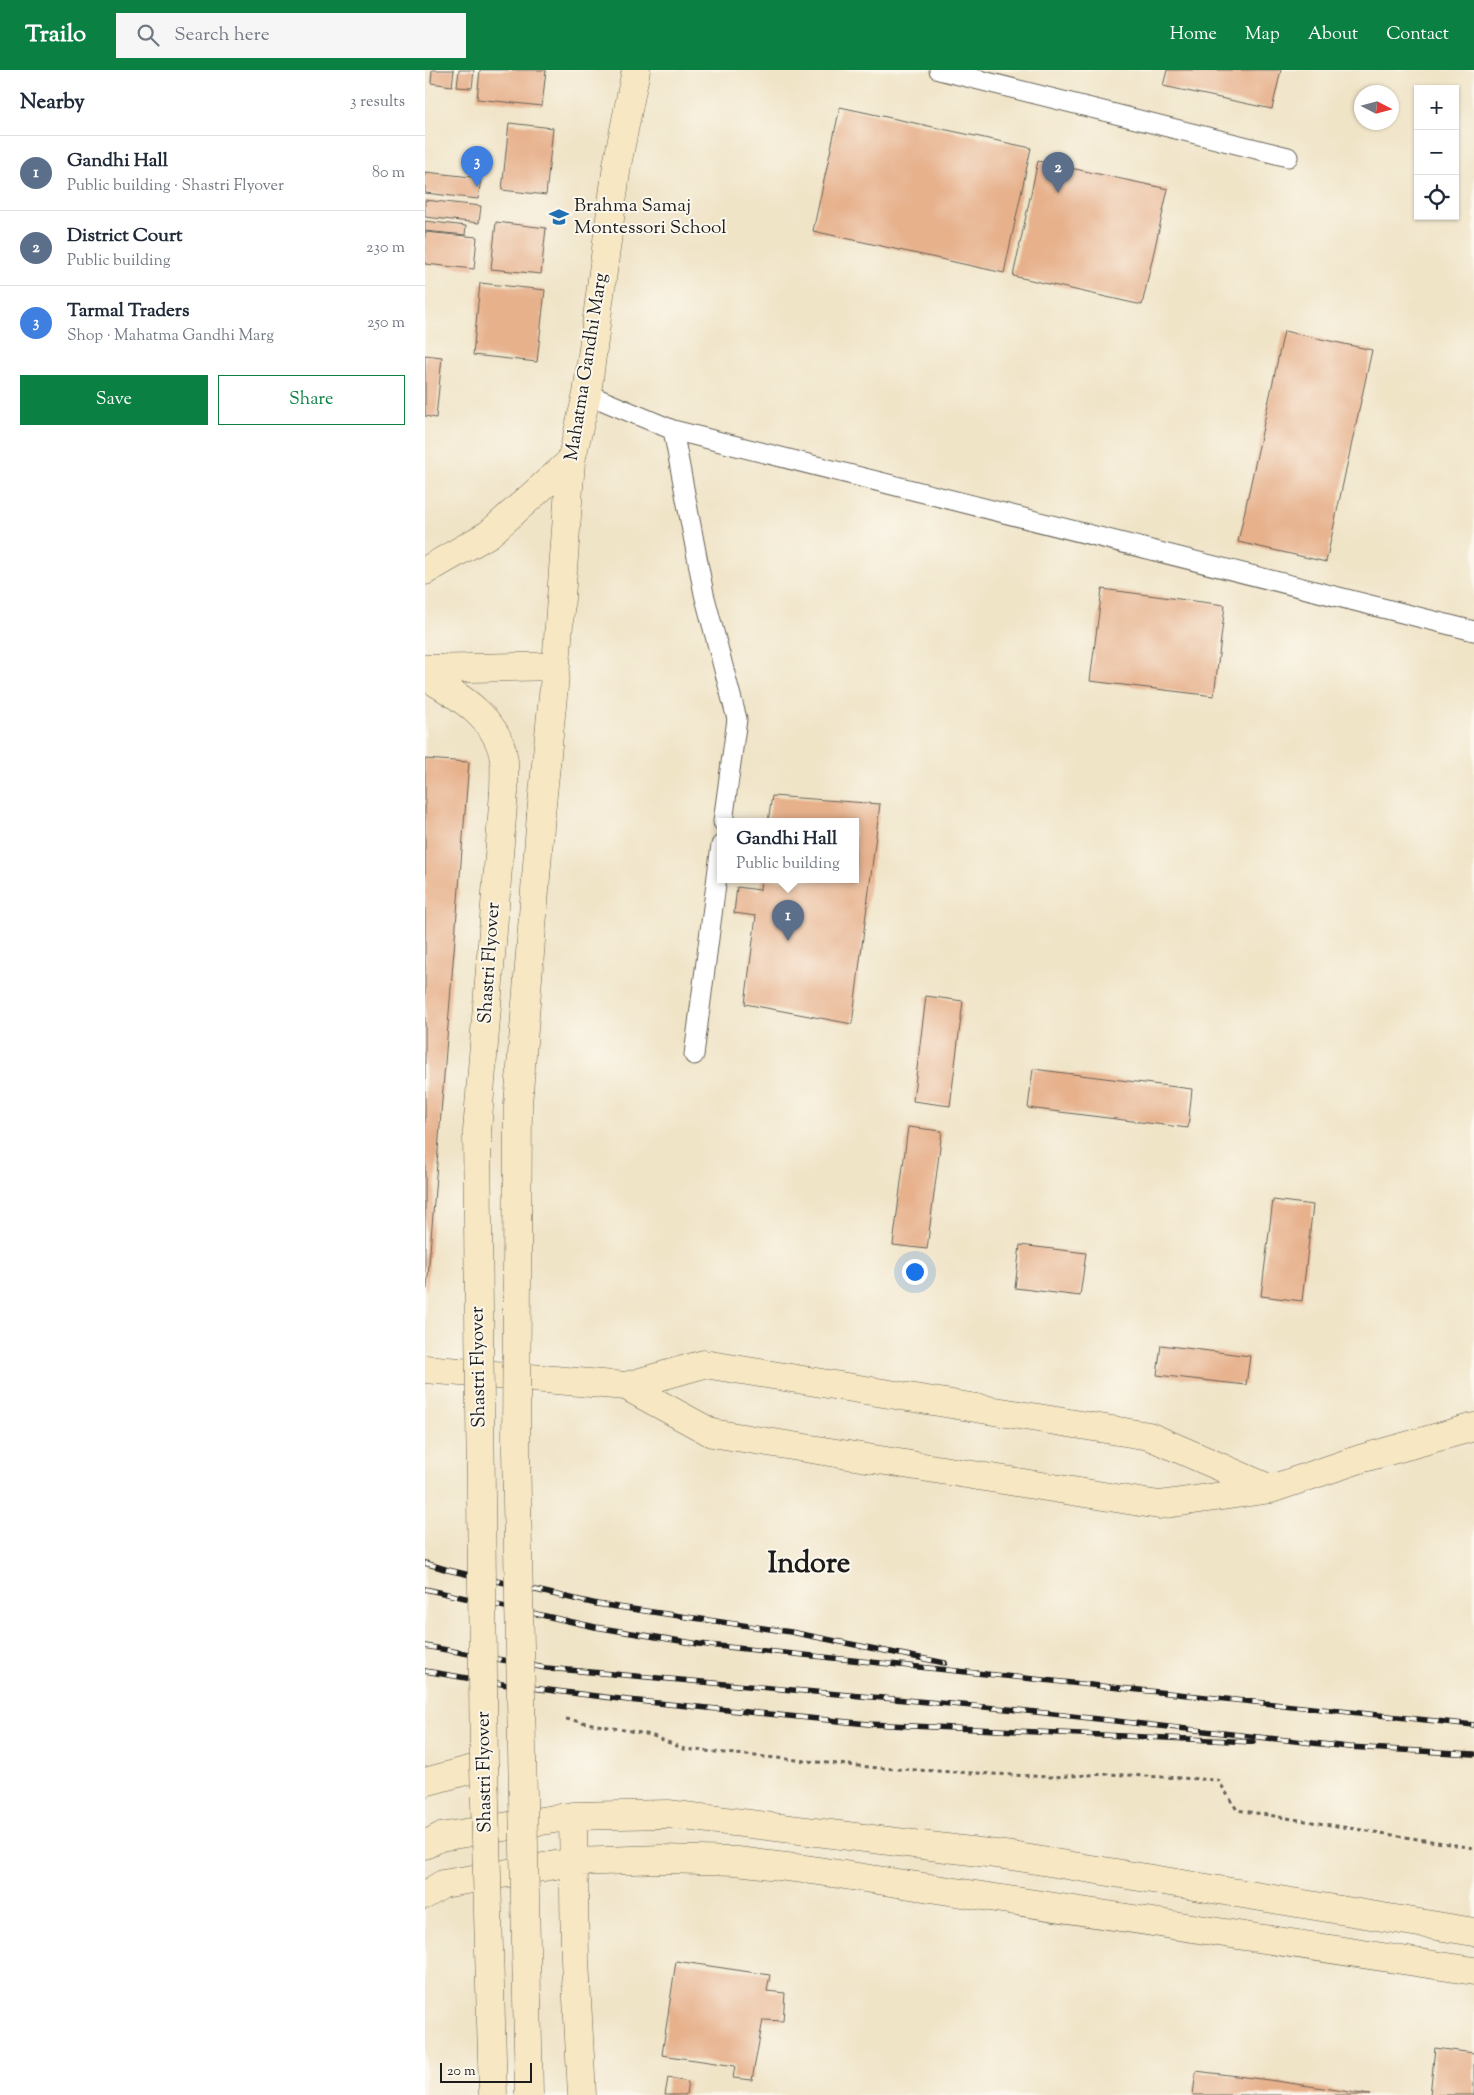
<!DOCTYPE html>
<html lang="en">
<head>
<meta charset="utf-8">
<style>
	:root { --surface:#fff; --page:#f6f6f7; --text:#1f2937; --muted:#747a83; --line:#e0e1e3; --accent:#0b8043 }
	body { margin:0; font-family:"Sorts Mill Goudy",serif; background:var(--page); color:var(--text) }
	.controls { position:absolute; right:15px; top:15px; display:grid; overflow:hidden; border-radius:0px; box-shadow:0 1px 4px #0004 }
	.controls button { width:45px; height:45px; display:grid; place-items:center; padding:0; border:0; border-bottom:1px solid var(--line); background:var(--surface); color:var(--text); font:25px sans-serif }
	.compass { position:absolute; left:929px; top:15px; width:45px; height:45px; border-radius:50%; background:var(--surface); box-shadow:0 1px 4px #0004; rotate:96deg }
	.scale { position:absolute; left:15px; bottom:12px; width:92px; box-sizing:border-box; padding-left:5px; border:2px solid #1c1c1c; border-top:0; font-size:14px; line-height:18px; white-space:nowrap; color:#1c1c1c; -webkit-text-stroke:4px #fbf7ec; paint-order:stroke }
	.you { position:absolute; left:489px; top:1201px; width:18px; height:18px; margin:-12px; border:4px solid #fff; border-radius:50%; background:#1a73e8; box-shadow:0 0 0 8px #1a73e833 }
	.badge { display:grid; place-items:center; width:32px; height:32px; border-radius:50%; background:var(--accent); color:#fff; font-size:16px; font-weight:700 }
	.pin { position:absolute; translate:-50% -41px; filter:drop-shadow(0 1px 2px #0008) }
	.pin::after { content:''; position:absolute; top:26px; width:18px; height:15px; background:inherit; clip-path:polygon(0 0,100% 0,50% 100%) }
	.popup { position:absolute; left:292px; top:748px; width:142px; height:65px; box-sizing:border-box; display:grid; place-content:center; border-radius:0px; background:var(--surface); filter:drop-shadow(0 1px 4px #0005); font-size:16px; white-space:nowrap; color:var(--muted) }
	.popup b { font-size:19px; color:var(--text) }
	.popup::after { content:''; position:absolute; left:50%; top:100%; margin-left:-10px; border:10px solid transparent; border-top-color:var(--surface) }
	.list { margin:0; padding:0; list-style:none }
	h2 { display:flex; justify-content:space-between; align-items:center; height:65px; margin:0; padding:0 20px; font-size:21px }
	h2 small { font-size:16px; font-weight:400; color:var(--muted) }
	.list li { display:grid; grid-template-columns:32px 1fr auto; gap:15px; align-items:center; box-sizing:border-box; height:75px; padding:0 20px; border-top:1px solid var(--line) }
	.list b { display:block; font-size:19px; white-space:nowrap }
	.list p { margin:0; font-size:16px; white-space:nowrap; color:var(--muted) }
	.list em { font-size:16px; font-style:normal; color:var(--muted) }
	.actions { display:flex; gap:10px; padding:15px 20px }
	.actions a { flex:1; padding:11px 0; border:1px solid var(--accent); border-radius:0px; text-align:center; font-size:18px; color:var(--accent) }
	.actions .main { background:var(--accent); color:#fff }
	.icon { flex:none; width:28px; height:28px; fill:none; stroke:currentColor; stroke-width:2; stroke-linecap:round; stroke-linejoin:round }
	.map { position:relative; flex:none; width:1049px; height:2025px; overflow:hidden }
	header { display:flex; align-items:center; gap:30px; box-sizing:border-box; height:70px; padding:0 25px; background:var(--accent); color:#fff }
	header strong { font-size:24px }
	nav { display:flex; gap:28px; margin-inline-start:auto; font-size:18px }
	.search { width:350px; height:45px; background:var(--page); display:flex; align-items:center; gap:12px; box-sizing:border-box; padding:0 18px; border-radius:0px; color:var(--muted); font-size:19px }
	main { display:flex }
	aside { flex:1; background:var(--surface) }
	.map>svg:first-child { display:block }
	.building { fill:#e7b18c }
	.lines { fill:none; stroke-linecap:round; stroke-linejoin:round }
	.lane-casing { stroke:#666258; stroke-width:21 }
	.secondary-casing { stroke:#666258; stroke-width:29 }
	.path { stroke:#666258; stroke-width:3; stroke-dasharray:4 4; stroke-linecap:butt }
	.lane { stroke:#fff; stroke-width:19 }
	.secondary { stroke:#f7e8c3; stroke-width:28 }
	.rail-casing { stroke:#1c1c1c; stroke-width:5.5 }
	.rail { stroke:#fbf7ec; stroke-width:4; stroke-dasharray:11; stroke-linecap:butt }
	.secondary-bridge-casing { stroke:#666258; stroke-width:29; stroke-linecap:butt }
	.secondary-bridge { stroke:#f7e8c3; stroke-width:28 }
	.labels { text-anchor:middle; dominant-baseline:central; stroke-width:4; stroke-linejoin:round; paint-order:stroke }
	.poi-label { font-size:19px; fill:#1c1c1c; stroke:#fbf7ec; text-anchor:start }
	.street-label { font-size:19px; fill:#1c1c1c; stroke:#fbf7ec }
	.town-label { font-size:29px; font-weight:bold; fill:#1c1c1c; stroke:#fbf7ec }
</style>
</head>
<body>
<header>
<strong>Trailo</strong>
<div class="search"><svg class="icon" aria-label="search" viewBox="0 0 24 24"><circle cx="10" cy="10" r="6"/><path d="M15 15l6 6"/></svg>Search here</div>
<nav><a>Home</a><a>Map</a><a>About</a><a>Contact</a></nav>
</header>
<main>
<aside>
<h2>Nearby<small>3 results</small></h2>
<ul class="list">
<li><span class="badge" style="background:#5c6f8a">1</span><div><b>Gandhi Hall</b><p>Public building · Shastri Flyover</p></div><em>80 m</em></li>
<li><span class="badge" style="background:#5c6f8a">2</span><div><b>District Court</b><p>Public building</p></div><em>230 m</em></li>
<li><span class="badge" style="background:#3f7fe0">3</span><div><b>Tarmal Traders</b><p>Shop · Mahatma Gandhi Marg</p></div><em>250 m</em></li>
</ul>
<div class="actions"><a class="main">Save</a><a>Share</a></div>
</aside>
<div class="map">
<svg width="1049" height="2025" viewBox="0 0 1049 2025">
	<rect width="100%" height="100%" fill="#fbf7ec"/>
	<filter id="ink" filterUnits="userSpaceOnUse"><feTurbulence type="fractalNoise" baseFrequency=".02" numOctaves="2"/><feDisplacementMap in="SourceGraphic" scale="10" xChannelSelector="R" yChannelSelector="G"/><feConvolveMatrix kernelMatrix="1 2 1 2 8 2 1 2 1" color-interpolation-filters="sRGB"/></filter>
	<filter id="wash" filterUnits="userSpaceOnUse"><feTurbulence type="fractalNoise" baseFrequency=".0096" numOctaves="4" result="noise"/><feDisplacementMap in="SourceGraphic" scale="20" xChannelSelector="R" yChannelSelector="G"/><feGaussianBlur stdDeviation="1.12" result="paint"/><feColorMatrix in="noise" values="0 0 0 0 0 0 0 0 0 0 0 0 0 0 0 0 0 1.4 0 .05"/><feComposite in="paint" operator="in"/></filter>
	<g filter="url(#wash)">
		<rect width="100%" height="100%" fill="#f0e4c7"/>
		<g id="blocks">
			<path class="building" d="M 7,0 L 29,0 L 27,16 L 6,13 Z
				M 34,0 L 49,0 L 47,18 L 32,17 Z
				M 55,0 L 121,0 L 117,36 L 52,29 Z
				M 742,0 L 856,0 L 847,39 L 738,16 Z
				M 415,37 L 606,78 L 579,203 L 388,161 Z
				M 84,53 L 128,58 L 121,125 L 77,120 Z
				M 613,91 L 743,119 L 717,235 L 588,206 Z
				M 0,102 L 56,108 L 53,129 L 0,123 Z
				M 0,130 L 56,136 L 54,153 L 0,147 Z
				M 0,151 L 41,156 L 40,165 L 0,161 Z
				M 71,152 L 121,158 L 116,204 L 66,199 Z
				M 0,162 L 52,167 L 49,199 L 0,194 Z
				M 55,213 L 120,220 L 112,292 L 48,285 Z
				M 859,261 L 947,280 L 901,492 L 813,472 Z
				M 0,285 L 17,287 L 11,348 L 0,346 Z
				M 677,519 L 800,535 L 789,626 L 665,611 Z
				M 0,689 L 44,692 L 2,1219 L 0,1219 Z
				M 347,726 L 455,734 L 427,954 L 320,934 L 331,846 L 309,843 L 312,817 L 335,820 L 336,810 L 430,810 L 430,752 L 343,752 Z
				M 501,926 L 538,931 L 525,1036 L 488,1031 Z
				M 608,999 L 767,1019 L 763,1058 L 603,1038 Z
				M 483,1057 L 517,1061 L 502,1179 L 468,1175 Z
				M 848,1130 L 888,1135 L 877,1231 L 836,1226 Z
				M 595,1175 L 661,1183 L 655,1226 L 590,1218 Z
				M 736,1275 L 825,1286 L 821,1315 L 732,1305 Z
				M 251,1891 L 345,1905 L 342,1921 L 360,1923 L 358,1951 L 338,1950 L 327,2010 L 308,2008 L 310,1996 L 237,1985 Z
				M 1010,1978 L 1049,1983 L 1049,2025 L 1005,2025 Z
				M 771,2001 L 844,2010 L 945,2025 L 768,2025 Z
				M 243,2008 L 263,2012 L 261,2025 L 240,2025 Z"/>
		</g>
	</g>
	<g filter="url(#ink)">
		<use href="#blocks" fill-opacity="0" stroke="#666258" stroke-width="1"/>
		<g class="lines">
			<defs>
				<path id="lane" d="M 514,0 L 863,87
					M 162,324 L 248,360 L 1049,561
					M 248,360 L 279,524 L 312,649 L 298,752
					M 269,985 L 296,775"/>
				<path id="secondary" d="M 0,501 L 64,464 L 146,391
					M 0,599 L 131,596
					M 0,606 C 32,625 75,649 79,691 C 80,701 79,711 79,722
					M 116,744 L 131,596 L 146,391 L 162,324 L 192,95 L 211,0
					M 0,1299 L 201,1316 L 279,1294 L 724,1366 L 846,1419
					M 201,1316 L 287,1363 L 734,1435 L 846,1419 L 935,1389 L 1049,1357
					M 0,1712 L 59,1696
					M 148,1746 L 150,1890 L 157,2025
					M 0,1775 L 15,1767 L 148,1746 L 243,1744 L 587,1786 L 1049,1862
					M 0,1825 L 18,1814 L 148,1792 L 237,1789 L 312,1791 L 387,1800 L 1049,1901"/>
			</defs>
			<use href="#lane" class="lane-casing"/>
			<use href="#secondary" class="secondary-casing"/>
			<path class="path" d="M 141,1649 L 226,1665 L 259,1679 L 454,1698 L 626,1707 L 683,1704 L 793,1710 L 812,1740 L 1049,1778"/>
			<use href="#lane" class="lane"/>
			<use href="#secondary" class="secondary"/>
			<defs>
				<path id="rail" d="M 0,1493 L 23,1500 L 172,1534 L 366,1562 L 520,1593
					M 0,1519 L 170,1557 L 274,1574 L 1049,1655
					M 0,1576 L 121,1598 L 593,1640 L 923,1677 L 1049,1684
					M 0,1601 L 83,1615 L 203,1630 L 443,1654 L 828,1672"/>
			</defs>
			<use href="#rail" class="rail-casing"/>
			<use href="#rail" class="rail"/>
			<defs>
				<path id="secondary-bridge" d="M 68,2025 L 59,1696 L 52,1062 L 79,722
					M 104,2025 L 91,1380 L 93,1035 L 116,744"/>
			</defs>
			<use href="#secondary-bridge" class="secondary-bridge-casing"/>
			<use href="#secondary-bridge" class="secondary-bridge"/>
		</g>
	</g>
	<defs>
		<symbol id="school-bare" viewBox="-9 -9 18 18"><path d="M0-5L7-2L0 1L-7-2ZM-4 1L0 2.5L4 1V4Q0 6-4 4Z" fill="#1f6fb2" stroke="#fbf7ec" stroke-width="2.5" paint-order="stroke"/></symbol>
	</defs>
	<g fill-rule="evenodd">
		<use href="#school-bare" x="120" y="133" width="28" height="28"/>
	</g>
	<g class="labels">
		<g class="poi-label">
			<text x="149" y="136">Brahma Samaj<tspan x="149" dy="22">Montessori School</tspan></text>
		</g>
		<g class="street-label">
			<text transform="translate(162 297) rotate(-81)">Mahatma Gandhi Marg</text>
			<text transform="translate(65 893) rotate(-86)">Shastri Flyover</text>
			<text transform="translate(54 1297) rotate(-91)">Shastri Flyover</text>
			<text transform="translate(60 1702) rotate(-91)">Shastri Flyover</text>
		</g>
		<g class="town-label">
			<text x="384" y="1495">Indore</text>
		</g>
	</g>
</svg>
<div class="controls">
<button>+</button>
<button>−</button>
<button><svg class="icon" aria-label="locate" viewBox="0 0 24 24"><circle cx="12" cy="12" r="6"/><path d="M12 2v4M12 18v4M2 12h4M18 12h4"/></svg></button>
</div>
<svg class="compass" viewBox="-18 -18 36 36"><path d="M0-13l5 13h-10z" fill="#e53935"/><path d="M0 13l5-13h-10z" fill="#747a83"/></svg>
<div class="scale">20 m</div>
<div class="you"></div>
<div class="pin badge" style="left:363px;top:871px;background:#5c6f8a">1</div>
<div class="popup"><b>Gandhi Hall</b>Public building</div>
<div class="pin badge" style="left:633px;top:123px;background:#5c6f8a">2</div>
<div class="pin badge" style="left:52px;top:117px;background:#3f7fe0">3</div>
</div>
</main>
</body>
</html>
